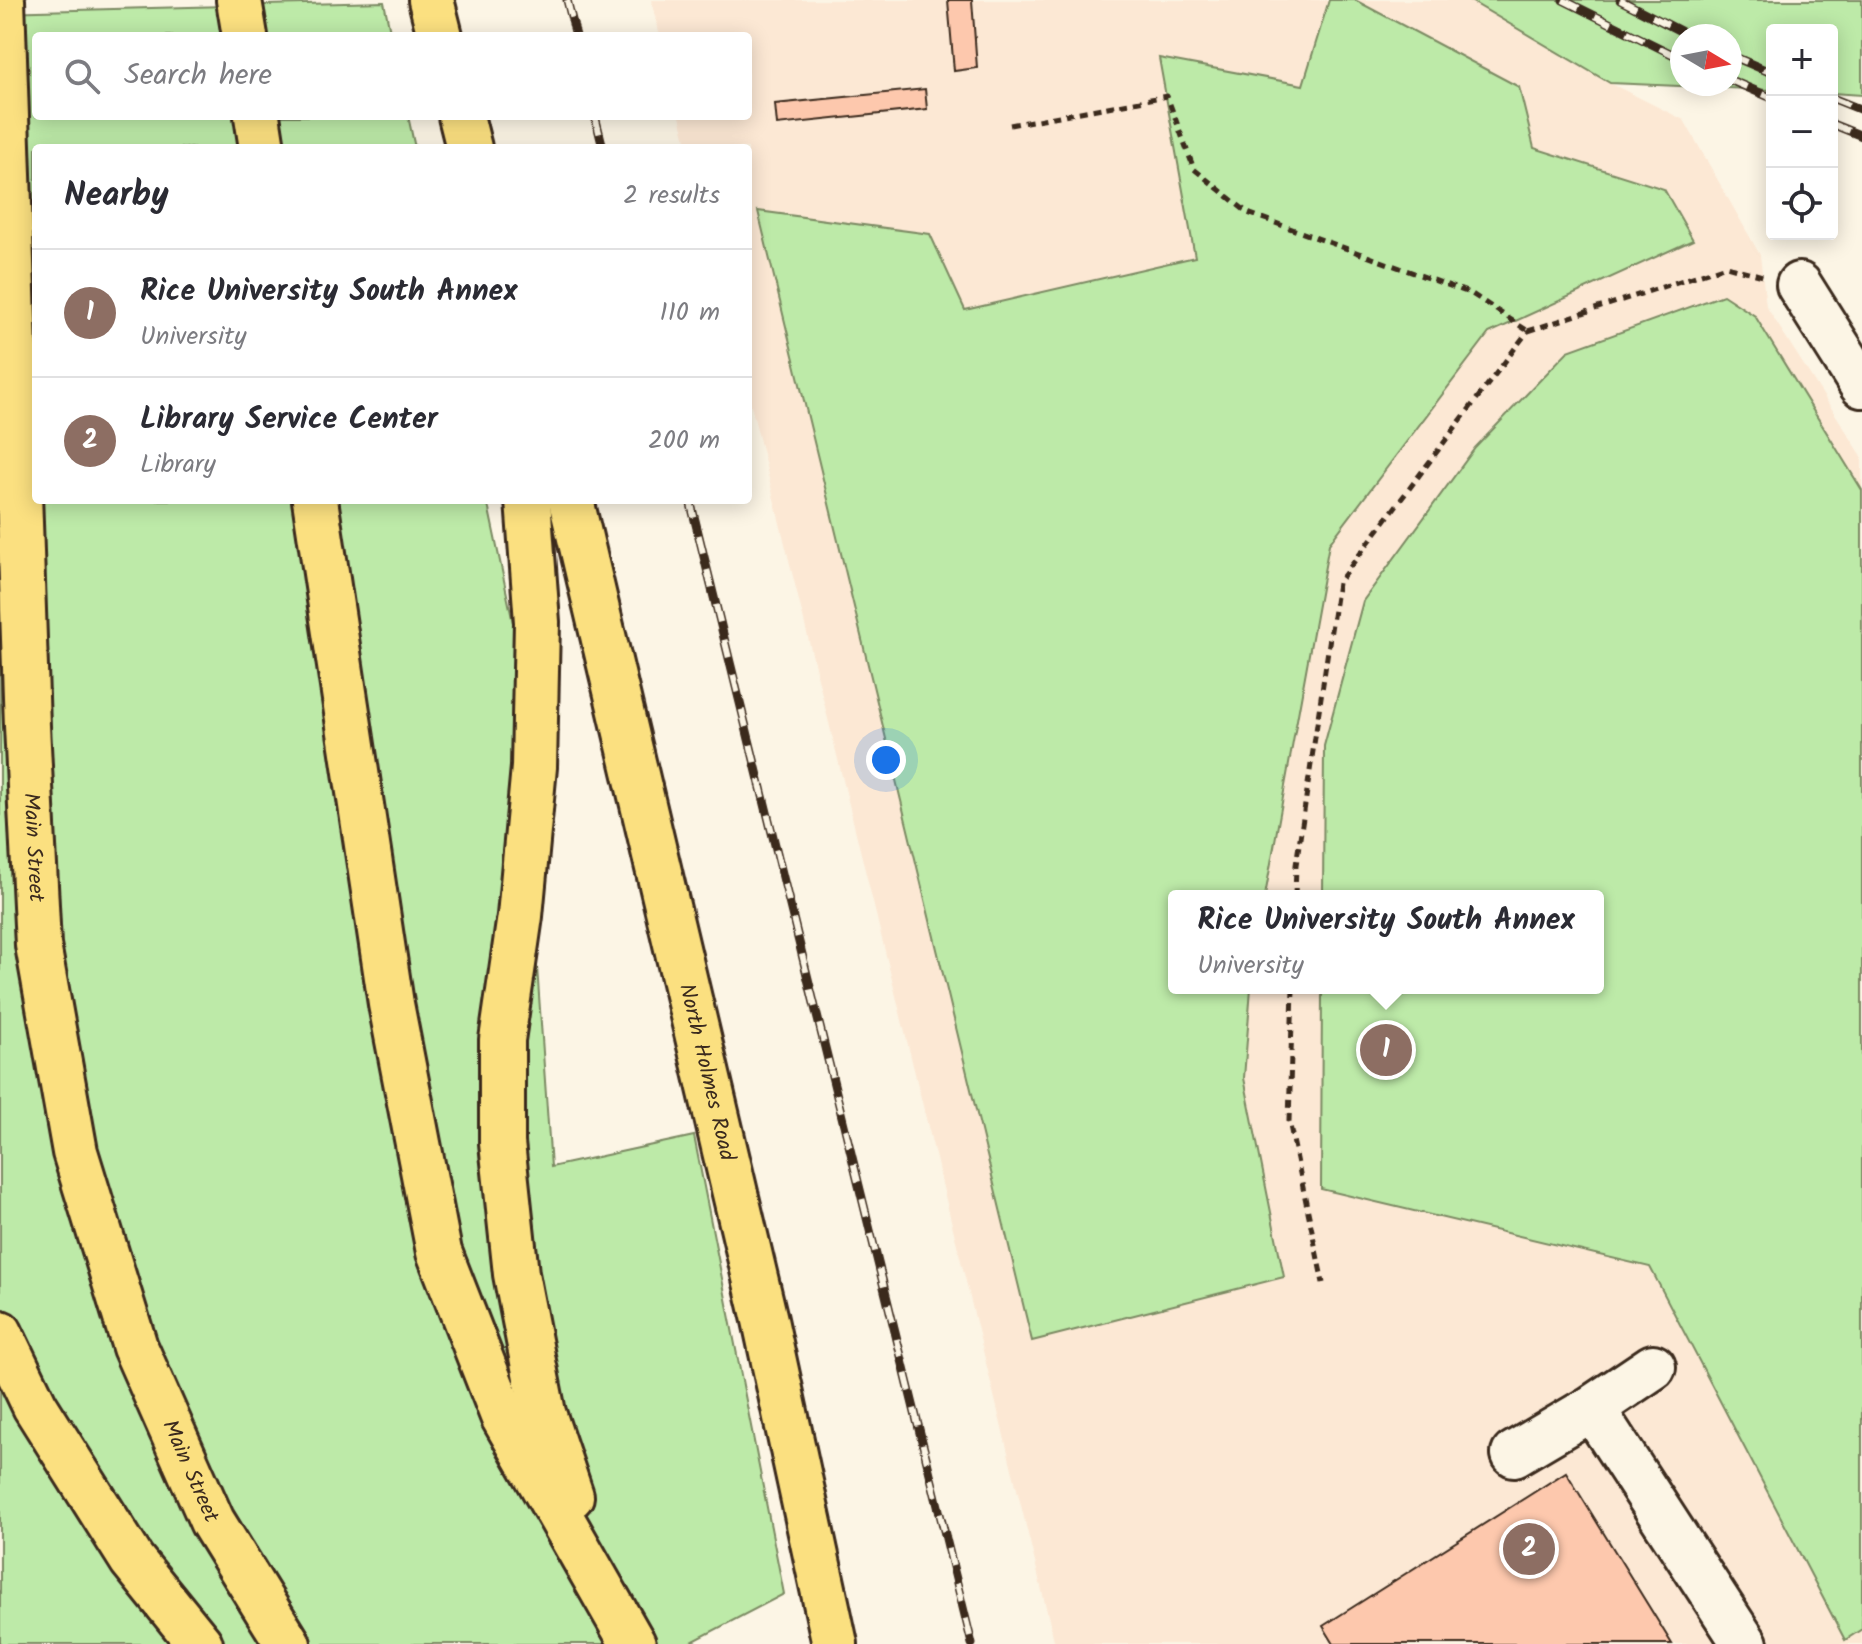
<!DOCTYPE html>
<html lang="en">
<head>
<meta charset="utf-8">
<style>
	:root { --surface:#fff; --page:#f7f7f7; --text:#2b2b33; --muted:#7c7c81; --line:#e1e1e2; --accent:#b45309 }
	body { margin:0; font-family:Kalam,sans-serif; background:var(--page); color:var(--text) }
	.controls { position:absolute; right:24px; top:24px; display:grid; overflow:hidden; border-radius:8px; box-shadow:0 4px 20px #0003 }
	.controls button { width:72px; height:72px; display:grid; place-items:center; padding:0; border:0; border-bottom:2px solid var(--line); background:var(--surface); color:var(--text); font:40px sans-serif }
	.compass { position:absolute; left:1670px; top:24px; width:72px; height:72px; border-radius:50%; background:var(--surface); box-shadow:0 4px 20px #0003; rotate:100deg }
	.you { position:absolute; left:886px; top:760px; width:28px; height:28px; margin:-20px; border:6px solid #fff; border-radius:50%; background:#1a73e8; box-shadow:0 0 0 12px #1a73e833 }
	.badge { display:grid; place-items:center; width:52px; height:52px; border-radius:50%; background:var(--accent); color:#fff; font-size:26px; font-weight:700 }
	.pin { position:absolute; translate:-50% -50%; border:4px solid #fff; box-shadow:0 2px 8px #0006 }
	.popup { position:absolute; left:1168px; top:890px; width:436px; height:104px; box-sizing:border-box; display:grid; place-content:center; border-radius:8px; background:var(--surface); filter:drop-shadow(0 2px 6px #0005); font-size:26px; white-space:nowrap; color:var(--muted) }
	.popup b { font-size:30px; color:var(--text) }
	.popup::after { content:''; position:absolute; left:50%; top:100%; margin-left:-16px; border:16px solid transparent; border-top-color:var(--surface) }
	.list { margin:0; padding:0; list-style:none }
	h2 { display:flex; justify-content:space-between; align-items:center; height:104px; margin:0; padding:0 32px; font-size:34px }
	h2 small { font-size:26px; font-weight:400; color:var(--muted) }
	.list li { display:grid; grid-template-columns:52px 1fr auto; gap:24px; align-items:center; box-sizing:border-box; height:128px; padding:0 32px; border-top:2px solid var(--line) }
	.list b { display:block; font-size:30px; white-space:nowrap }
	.list p { margin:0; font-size:26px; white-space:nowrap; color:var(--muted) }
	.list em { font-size:26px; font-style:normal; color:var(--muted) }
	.icon { flex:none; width:44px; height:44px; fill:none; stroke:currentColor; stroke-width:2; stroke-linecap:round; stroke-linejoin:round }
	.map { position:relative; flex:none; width:1862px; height:1644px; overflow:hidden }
	.search { position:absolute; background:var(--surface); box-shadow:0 4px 20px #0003; left:32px; top:32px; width:720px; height:88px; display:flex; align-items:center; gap:20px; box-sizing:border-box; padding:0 28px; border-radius:8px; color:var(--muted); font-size:30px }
	.panel { position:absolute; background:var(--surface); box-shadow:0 4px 20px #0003; left:32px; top:144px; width:720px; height:360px; border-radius:8px }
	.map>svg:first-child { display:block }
	.built { fill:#fce8d4; fill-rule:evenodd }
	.green { fill:#bdeaa8; stroke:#7c8a63; stroke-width:2; fill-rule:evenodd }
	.building { fill:#fdc8ad; stroke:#3b2a1e; stroke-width:2 }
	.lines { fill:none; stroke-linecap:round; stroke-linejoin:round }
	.minor-casing { stroke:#3b2a1e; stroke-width:50 }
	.major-casing { stroke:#3b2a1e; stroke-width:50 }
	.highway-casing { stroke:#3b2a1e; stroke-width:50 }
	.path { stroke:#3b2a1e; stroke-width:5; stroke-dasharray:8 6; stroke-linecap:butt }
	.minor { stroke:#fcf5e5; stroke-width:44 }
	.major { stroke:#fbe080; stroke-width:44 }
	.highway { stroke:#fbe080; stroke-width:44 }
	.rail-casing { stroke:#3b2a1e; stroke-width:9 }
	.rail { stroke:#fcf5e5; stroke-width:6; stroke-dasharray:18; stroke-linecap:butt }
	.labels { text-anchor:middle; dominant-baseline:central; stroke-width:8; stroke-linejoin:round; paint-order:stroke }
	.street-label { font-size:22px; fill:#3b2a1e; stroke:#fcf5e5 }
</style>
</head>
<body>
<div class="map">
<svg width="1862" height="1644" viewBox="0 0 1862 1644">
	<rect width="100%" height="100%" fill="#fcf5e5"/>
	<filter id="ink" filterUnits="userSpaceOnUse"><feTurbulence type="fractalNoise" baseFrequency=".0125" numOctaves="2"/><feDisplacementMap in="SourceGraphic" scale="16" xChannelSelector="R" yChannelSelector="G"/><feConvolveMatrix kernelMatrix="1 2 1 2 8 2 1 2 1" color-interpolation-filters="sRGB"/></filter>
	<g filter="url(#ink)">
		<path class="built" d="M 651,0 L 1469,0 L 1610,83 L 1684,120 L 1760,255 L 1766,306 L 1862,456 L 1862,1644 L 1055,1644 L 748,393 L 748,148 L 688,148 L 680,116 L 748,116 L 748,36 L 660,36 ZM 1174,896 L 1598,896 L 1598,988 L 1174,988 Z"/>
		<path class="green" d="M 1329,0 L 1355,0 L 1519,87 L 1534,148 L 1664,189 L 1693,240 L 1489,333 L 1329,544 L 1265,896 L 1174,896 L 1174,988 L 1251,988 L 1244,1078 L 1284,1277 L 1032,1341 L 758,211 L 930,234 L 965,310 L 1195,257 L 1159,58 L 1303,85 Z
			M 1469,0 L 1862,0 L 1862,95 L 1832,93 L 1832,30 L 1772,30 L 1772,90 L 1610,83 ZM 1682,36 L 1730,36 L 1730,84 L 1682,84 Z
			M 384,2 L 391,36 L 36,36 L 36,116 L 408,116 L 415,148 L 36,148 L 36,500 L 487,500 L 513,623 L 551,1167 L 694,1136 L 784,1594 L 688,1644 L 0,1644 L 0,12 Z
			M 1723,295 L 1755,316 L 1862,490 L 1862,1629 L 1845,1640 L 1650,1267 L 1321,1189 L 1322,988 L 1598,988 L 1598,896 L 1323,896 L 1324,746 L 1363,601 L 1475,448 L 1568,351 Z"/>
		<path class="building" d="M 948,0 L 972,0 L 977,68 L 954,71 Z
			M 925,89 L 927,109 L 777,125 L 775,104 Z
			M 1566,1472 L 1672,1644 L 1334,1644 L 1323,1626 Z"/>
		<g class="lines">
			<defs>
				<path id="minor" d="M 1799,285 L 1862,385
					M 1592,1408 L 1745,1644
					M 1514,1454 L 1592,1408 L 1653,1367"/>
				<g id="major">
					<path d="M 431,0 L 440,36"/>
					<path d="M 461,116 L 469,148"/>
					<path id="s1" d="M 571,500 L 765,1320 L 835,1644"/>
				</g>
				<g id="highway">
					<path id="s2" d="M 2,0 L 27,726 L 38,945 L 75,1152 L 135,1347 L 212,1521 L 288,1644"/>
					<path d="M 239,0 L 245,36"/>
					<path d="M 257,116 L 262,148"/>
					<path d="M 315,500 L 391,1004 L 439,1252 L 503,1416 L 633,1644"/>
					<path d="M 528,500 L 537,622 L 534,767 L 520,916 L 502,1040 L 502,1143 L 516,1274 L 543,1413 L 571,1496"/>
					<path d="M 0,1333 L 35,1406 L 132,1560 L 200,1644"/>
				</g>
			</defs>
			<use href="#minor" class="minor-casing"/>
			<use href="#major" class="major-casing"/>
			<use href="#highway" class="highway-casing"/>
			<path class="path" d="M 1010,125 L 1167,96 L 1194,169 L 1248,213 L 1472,294 L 1528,331
				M 1528,331 L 1726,266 L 1763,276
				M 1295,896 L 1296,865 L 1338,583 L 1528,331
				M 1293,988 L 1289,1121 L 1323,1283"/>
			<use href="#minor" class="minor"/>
			<use href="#major" class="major"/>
			<use href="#highway" class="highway"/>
			<defs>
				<path id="rail" d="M 567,0 L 576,36
					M 1563,0 L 1682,59
					M 1620,0 L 1690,36
					M 1730,55 L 1772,73
					M 1730,80 L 1772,98
					M 1832,98 L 1862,110
					M 595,116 L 603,148
					M 1832,124 L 1862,136
					M 690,500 L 972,1644"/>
			</defs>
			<use href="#rail" class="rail-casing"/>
			<use href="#rail" class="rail"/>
		</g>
	</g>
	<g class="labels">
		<g class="street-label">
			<text stroke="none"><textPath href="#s2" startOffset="848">Main Street</textPath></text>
			<text stroke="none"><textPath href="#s1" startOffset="588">North Holmes Road</textPath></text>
			<text stroke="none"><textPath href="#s2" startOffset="1496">Main Street</textPath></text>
		</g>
	</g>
</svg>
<div class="controls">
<button>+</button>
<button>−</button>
<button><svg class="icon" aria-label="locate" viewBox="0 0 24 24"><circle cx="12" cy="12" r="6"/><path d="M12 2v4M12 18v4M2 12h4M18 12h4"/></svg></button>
</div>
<svg class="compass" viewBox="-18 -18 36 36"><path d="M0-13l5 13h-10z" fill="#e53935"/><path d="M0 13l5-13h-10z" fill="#7c7c81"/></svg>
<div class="you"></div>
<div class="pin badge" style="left:1386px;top:1050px;background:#8d6e63">1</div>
<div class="popup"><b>Rice University South Annex</b>University</div>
<div class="pin badge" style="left:1529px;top:1549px;background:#8d6e63">2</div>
<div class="search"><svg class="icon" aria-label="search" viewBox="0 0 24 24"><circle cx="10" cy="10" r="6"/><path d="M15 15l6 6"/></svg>Search here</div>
<section class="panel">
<h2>Nearby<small>2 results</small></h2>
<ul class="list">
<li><span class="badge" style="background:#8d6e63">1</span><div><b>Rice University South Annex</b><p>University</p></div><em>110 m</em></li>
<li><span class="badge" style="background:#8d6e63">2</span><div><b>Library Service Center</b><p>Library</p></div><em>200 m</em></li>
</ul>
</section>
</div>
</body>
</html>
